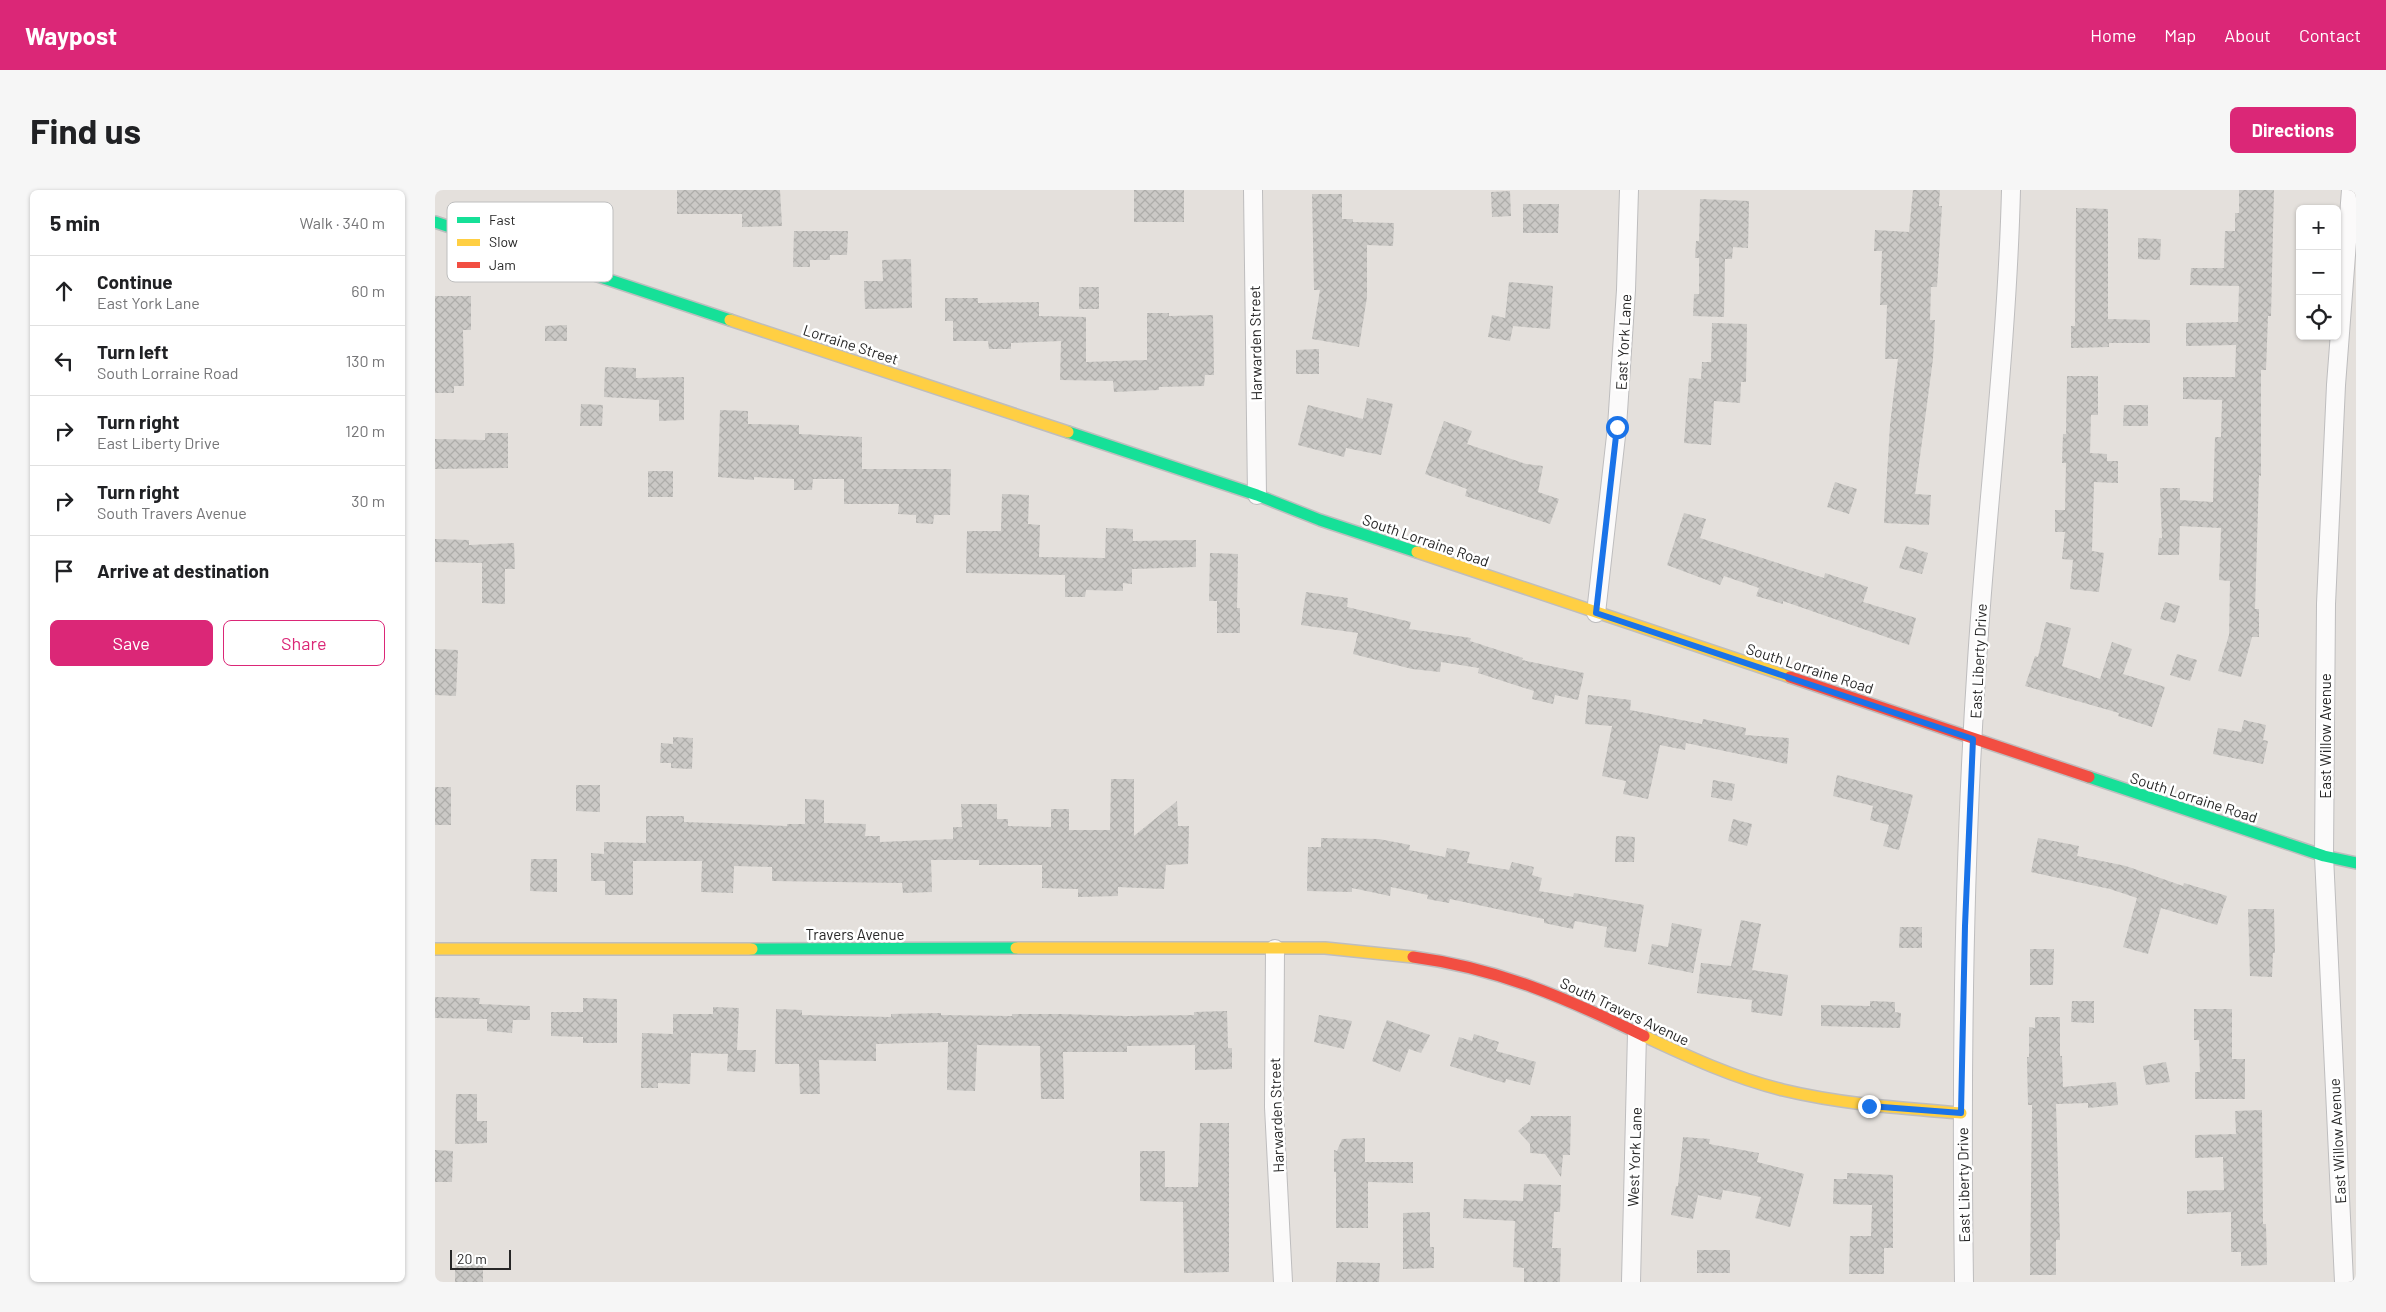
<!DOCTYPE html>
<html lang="en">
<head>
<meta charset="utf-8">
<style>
	:root { --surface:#fff; --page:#f6f6f6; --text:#202124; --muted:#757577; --line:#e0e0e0; --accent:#db2777 }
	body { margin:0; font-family:Barlow,sans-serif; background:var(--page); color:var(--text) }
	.controls { position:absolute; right:15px; top:15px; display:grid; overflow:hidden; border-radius:8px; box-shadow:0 1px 4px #0004 }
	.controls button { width:45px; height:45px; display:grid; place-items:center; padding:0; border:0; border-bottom:1px solid var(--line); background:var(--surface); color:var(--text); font:25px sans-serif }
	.scale { position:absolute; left:15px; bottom:12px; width:61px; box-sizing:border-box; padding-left:5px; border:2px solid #272727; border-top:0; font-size:14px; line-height:18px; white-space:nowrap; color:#272727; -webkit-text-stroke:4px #fff; paint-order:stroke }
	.stop { position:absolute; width:15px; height:15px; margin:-11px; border:4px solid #1a73e8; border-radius:50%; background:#fff }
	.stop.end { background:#1a73e8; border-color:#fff; box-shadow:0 1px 5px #0008 }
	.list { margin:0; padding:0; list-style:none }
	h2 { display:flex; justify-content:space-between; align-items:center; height:65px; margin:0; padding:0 20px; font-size:21px }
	h2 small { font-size:16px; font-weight:400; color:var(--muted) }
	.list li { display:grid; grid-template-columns:32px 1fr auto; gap:15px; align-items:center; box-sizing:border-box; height:70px; padding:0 20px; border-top:1px solid var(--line) }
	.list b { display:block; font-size:19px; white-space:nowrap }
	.list p { margin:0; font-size:16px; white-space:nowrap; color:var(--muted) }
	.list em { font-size:16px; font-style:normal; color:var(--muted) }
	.actions { display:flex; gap:10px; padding:15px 20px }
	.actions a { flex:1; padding:11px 0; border:1px solid var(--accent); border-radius:8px; text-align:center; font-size:18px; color:var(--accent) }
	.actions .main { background:var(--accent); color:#fff }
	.icon { flex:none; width:28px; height:28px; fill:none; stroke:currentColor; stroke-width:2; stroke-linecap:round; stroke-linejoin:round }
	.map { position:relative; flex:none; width:1921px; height:1092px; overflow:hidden; border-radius:8px }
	header { display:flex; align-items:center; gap:30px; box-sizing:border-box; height:70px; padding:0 25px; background:var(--accent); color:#fff }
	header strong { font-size:24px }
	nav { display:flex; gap:28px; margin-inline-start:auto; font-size:18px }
	.intro { display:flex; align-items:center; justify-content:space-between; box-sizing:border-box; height:120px; padding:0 30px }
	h1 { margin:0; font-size:35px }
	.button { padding:12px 22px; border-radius:8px; background:var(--accent); color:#fff; font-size:18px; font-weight:700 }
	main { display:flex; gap:30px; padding:0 30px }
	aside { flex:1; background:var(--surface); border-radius:8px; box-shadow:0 1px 4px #0004 }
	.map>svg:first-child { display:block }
	.building { fill:url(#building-cross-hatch) }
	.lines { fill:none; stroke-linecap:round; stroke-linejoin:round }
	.street-casing { stroke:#bebdbe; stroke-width:20 }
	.fast-casing { stroke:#bebdbe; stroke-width:14 }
	.slow-casing { stroke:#bebdbe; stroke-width:14 }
	.jam-casing { stroke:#bebdbe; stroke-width:14 }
	.street { stroke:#fbfafa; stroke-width:18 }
	.fast { stroke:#16e098; stroke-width:11 }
	.slow { stroke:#ffcf43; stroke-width:11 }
	.jam { stroke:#f24e42; stroke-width:11 }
	.route { stroke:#1a73e8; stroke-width:6 }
	.labels { text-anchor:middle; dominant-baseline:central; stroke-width:5; stroke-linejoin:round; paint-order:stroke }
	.street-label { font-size:15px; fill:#272727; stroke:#fff }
	.key { fill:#fff; stroke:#bebebe; stroke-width:1 }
	.key-label { font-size:14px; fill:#272727 }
</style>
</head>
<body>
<header>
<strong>Waypost</strong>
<nav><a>Home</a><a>Map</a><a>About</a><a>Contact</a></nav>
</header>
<div class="intro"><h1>Find us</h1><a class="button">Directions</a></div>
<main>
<aside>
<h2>5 min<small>Walk · 340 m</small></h2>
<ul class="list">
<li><svg class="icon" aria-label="ahead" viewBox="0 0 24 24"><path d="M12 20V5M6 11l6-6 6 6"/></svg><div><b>Continue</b><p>East York Lane</p></div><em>60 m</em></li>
<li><svg class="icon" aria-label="left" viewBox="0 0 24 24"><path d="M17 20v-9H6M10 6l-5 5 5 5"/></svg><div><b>Turn left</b><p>South Lorraine Road</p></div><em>130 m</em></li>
<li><svg class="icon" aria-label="right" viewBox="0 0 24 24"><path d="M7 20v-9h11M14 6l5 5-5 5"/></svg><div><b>Turn right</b><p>East Liberty Drive</p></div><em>120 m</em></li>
<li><svg class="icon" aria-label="right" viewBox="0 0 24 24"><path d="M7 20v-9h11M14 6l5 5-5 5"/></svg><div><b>Turn right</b><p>South Travers Avenue</p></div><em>30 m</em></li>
<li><svg class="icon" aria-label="arrive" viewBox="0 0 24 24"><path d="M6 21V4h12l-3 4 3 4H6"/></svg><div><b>Arrive at destination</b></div></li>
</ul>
<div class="actions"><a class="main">Save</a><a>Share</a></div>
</aside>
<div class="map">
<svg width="1921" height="1092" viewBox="0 0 1921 1092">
	<defs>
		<pattern id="building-cross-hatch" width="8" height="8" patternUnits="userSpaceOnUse" patternTransform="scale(1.25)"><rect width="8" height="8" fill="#cbc9c6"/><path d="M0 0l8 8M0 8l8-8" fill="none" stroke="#aeadaa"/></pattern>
	</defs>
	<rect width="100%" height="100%" fill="#e4e0dc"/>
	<path class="building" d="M 242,0 L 345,0 L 347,36 L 307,37 L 307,24 L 242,24 Z
		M 699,0 L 749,0 L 749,32 L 699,32 Z
		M 1478,0 L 1505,0 L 1504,16 L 1507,16 L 1502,97 L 1496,97 L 1495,130 L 1500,130 L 1498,169 L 1480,304 L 1496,305 L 1494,335 L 1449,333 L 1455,235 L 1463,169 L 1450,169 L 1452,115 L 1445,115 L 1447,61 L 1439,61 L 1440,40 L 1474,42 Z
		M 1804,0 L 1839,0 L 1836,126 L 1833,126 L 1831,180 L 1826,180 L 1826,286 L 1824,285 L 1820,419 L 1824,419 L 1824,447 L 1817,447 L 1806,487 L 1783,481 L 1794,445 L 1795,391 L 1784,390 L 1786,338 L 1745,336 L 1744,365 L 1723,365 L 1724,348 L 1727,348 L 1725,298 L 1745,298 L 1745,310 L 1778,312 L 1780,247 L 1786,247 L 1787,210 L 1748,209 L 1748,187 L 1800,187 L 1801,155 L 1751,156 L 1751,133 L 1803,132 L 1804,96 L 1755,95 L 1756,78 L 1789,78 L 1790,41 L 1800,41 L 1800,23 L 1804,23 Z
		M 1075,1 L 1076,26 L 1057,27 L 1056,2 Z
		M 877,4 L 907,4 L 907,29 L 918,29 L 918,32 L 959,33 L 958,56 L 932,55 L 932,107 L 924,157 L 877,149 L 885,100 L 879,100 Z
		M 1265,9 L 1314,11 L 1313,58 L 1298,57 L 1297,69 L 1290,69 L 1289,127 L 1258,126 L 1259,104 L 1264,104 L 1264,68 L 1260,68 L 1261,51 L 1264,51 Z
		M 1088,14 L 1124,14 L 1123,43 L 1088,43 Z
		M 1641,18 L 1673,19 L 1673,129 L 1715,130 L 1715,153 L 1674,153 L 1674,157 L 1636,158 L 1636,136 L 1640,136 Z
		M 359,41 L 413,41 L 412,65 L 395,65 L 395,70 L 375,70 L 375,77 L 358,77 Z
		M 1703,48 L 1726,49 L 1725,70 L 1703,69 Z
		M 476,69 L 477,118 L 430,119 L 429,91 L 448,91 L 447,70 Z
		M 1074,92 L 1118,96 L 1115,139 L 1078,136 L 1075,151 L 1053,147 L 1057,125 L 1070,128 Z
		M 644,97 L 664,97 L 664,119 L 644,119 Z
		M 0,106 L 36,106 L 36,140 L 28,140 L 29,196 L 19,196 L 19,203 L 0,203 Z
		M 510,108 L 543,108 L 543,113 L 604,112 L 604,126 L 651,127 L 651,172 L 712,170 L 712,123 L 734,123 L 734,126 L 778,125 L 779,185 L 770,185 L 769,196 L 724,197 L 724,200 L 679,202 L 678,191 L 625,190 L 626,151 L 576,153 L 576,159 L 554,159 L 553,151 L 518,151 L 518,131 L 510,131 Z
		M 1277,133 L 1312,134 L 1311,192 L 1306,192 L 1305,213 L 1279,211 L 1276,255 L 1249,253 L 1254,188 L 1266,189 L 1267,172 L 1276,172 Z
		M 132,135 L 132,151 L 110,151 L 110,136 Z
		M 884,159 L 884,184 L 861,184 L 861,160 Z
		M 170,177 L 201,178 L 201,188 L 249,187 L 249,230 L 224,231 L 224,210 L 169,207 Z
		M 1632,186 L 1663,186 L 1663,225 L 1656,225 L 1655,263 L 1672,264 L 1672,271 L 1683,271 L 1683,293 L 1659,292 L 1657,361 L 1669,363 L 1664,402 L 1635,399 L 1638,370 L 1627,369 L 1630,342 L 1620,342 L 1620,320 L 1630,320 L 1631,273 L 1627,273 L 1628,244 L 1631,244 Z
		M 932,208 L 958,214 L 946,265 L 911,258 L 909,267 L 863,255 L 873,215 L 928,229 Z
		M 146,214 L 168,215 L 167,236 L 145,236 Z
		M 1689,215 L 1713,215 L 1713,236 L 1688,236 Z
		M 285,220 L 313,221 L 313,234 L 364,235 L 364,244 L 427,247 L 427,279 L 516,279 L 515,325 L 499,325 L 498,334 L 481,333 L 481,325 L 463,324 L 464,314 L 409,314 L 409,289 L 378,289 L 377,300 L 359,300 L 359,289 L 319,287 L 319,290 L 283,287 Z
		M 1009,231 L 1037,241 L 1032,254 L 1091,274 L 1108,276 L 1103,302 L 1124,309 L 1115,334 L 1030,306 L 1032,299 L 990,284 Z
		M 50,243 L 73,243 L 73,278 L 0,279 L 0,249 L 50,250 Z
		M 213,281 L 238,281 L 238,307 L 213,307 Z
		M 1400,292 L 1422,299 L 1414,324 L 1392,317 Z
		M 567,304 L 594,305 L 593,334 L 605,335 L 604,367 L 670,368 L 671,338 L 698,339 L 698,351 L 761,350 L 761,377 L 697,379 L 697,394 L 688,393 L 688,401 L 651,400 L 650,407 L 630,407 L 630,385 L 531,383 L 532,341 L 566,341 Z
		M 1249,323 L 1271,329 L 1265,348 L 1389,388 L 1390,383 L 1433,397 L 1428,412 L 1481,428 L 1474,455 L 1348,411 L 1348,414 L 1321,406 L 1324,398 L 1289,386 L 1285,395 L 1232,375 Z
		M 0,349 L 34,350 L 34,355 L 79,353 L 80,379 L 70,379 L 70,414 L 47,413 L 47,373 L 0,372 Z
		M 1471,356 L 1493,363 L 1487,384 L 1464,378 Z
		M 775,363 L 803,364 L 802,418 L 805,418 L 805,443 L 782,443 L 782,411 L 774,411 Z
		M 871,402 L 913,408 L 912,417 L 976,432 L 974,439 L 1036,448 L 1035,451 L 1088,468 L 1087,470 L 1149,483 L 1143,510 L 1120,505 L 1118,514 L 1097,509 L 1099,501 L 1043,483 L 1044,478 L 1006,472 L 1005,482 L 977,479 L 918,464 L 923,443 L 866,435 Z
		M 1730,412 L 1745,416 L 1740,433 L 1725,429 Z
		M 1611,432 L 1636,438 L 1627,476 L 1665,489 L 1677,452 L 1697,459 L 1688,484 L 1730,497 L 1717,537 L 1683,526 L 1684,523 L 1590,496 L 1600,466 L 1603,467 Z
		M 0,459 L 23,460 L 21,506 L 0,505 Z
		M 1742,464 L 1762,470 L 1755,491 L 1735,485 Z
		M 1153,505 L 1196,510 L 1195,520 L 1267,534 L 1268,529 L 1311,538 L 1310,545 L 1354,548 L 1352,574 L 1251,553 L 1250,560 L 1225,555 L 1213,609 L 1188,604 L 1191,591 L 1167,586 L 1177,536 L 1150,534 Z
		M 1809,530 L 1831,535 L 1828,550 L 1833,551 L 1828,574 L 1778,564 L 1783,538 L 1806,542 Z
		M 238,547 L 258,548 L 257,579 L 236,578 L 236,573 L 225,573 L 226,553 L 238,554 Z
		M 1402,585 L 1478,605 L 1464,660 L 1448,656 L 1454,635 L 1435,630 L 1438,616 L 1398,606 Z
		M 676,589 L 699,589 L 699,646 L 742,611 L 743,636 L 754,636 L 753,674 L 731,675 L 729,699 L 683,697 L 683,706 L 643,707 L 643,699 L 607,698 L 607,675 L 544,675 L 544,670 L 496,670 L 497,702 L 468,703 L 467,693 L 337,691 L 337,677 L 299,676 L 298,703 L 266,702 L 267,671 L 198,671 L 198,705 L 170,705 L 170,691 L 156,691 L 156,663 L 169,664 L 169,652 L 211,653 L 211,626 L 249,626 L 249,632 L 352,636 L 352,634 L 370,634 L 370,609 L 389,610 L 389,633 L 431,634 L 430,646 L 445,646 L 445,652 L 518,649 L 518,637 L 527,637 L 526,614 L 562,614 L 562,629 L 573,629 L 573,636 L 616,637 L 616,619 L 634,619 L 634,640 L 675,640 Z
		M 1278,590 L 1300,594 L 1297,611 L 1276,607 Z
		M 141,595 L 165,595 L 165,622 L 141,621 Z
		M 0,597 L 16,597 L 16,635 L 0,635 Z
		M 1298,629 L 1317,634 L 1312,656 L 1293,651 Z
		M 1181,646 L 1200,647 L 1199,672 L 1180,672 Z
		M 886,648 L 944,649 L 975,655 L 974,660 L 1010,667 L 1012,658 L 1035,662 L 1032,673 L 1074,680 L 1077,672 L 1099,677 L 1097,685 L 1107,688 L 1104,701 L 1138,707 L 1139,703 L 1209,715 L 1201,762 L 1169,757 L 1172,737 L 1140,731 L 1138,739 L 1109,733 L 1109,729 L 1015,709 L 1014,713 L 992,709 L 993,705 L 956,697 L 955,706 L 917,698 L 917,702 L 872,701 L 873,657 L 886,657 Z
		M 1603,648 L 1644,656 L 1642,666 L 1691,676 L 1748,696 L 1749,693 L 1792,706 L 1782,735 L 1726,718 L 1713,764 L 1688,757 L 1702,708 L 1675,699 L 1596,682 Z
		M 96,669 L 122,669 L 122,702 L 95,701 Z
		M 1813,719 L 1839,719 L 1840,763 L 1838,763 L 1837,787 L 1815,786 Z
		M 1306,730 L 1326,734 L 1317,780 L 1353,785 L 1347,826 L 1316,822 L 1317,810 L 1262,803 L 1266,773 L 1296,776 Z
		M 1237,733 L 1267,739 L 1258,783 L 1213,774 L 1217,754 L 1233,757 Z
		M 1465,737 L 1487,737 L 1487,758 L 1464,758 Z
		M 1595,759 L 1619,759 L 1618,795 L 1595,795 Z
		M 0,807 L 45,808 L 44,814 L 95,816 L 95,830 L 78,830 L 77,843 L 52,841 L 52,829 L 0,828 Z
		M 148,808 L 182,809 L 182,853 L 148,853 L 148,847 L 116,846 L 116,822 L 148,822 Z
		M 1435,811 L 1460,812 L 1460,822 L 1466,823 L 1465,838 L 1386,836 L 1386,815 L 1435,816 Z
		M 1637,811 L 1659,811 L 1659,833 L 1636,832 Z
		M 278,817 L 304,818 L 302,860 L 321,860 L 320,882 L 292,881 L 293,864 L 256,863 L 255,894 L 223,893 L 223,898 L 206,898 L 207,843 L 238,844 L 238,824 L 278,824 Z
		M 341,819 L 367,820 L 367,825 L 456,827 L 456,824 L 506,823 L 506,825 L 577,826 L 577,824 L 625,824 L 692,826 L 759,825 L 759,822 L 792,821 L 793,858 L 797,858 L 797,879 L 760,880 L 760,855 L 692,856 L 692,862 L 628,862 L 629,909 L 606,909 L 605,856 L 542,855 L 540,901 L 512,900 L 513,852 L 441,854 L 441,871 L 384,870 L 385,904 L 365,904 L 364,874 L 340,874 Z
		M 1759,819 L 1797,819 L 1797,869 L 1810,869 L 1810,909 L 1760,909 L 1760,882 L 1765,882 L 1764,850 L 1759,850 Z
		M 884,825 L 917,831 L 909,859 L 879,852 Z
		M 1600,827 L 1625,827 L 1625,866 L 1627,866 L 1628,897 L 1681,892 L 1683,915 L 1653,918 L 1653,913 L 1621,914 L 1625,1050 L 1621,1050 L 1621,1085 L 1595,1085 L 1597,915 L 1593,915 L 1592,867 L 1594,867 L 1594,837 L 1600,838 Z
		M 952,830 L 995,845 L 986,863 L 974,859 L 965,882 L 937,871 Z
		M 1039,844 L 1064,852 L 1061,861 L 1101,872 L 1095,895 L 1071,889 L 1070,893 L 1015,876 L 1024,847 L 1037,851 Z
		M 1731,872 L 1735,892 L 1711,895 L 1708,876 Z
		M 21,904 L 42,904 L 42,931 L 52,931 L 52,953 L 20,954 Z
		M 1827,920 L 1828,1034 L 1831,1034 L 1832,1075 L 1806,1076 L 1806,1062 L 1796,1062 L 1796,1022 L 1752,1024 L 1752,1001 L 1789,1000 L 1788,967 L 1760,968 L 1760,945 L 1801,944 L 1800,921 Z
		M 1096,926 L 1136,926 L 1135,965 L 1128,965 L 1126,987 L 1110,964 L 1095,963 L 1095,954 L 1083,941 L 1095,931 Z
		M 765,933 L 794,933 L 794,1082 L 749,1083 L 748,1012 L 705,1011 L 705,961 L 730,961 L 730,997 L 763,997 Z
		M 1248,947 L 1275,949 L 1274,954 L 1324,963 L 1322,972 L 1369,984 L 1355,1037 L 1320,1028 L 1326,1007 L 1288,1000 L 1286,1010 L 1263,1005 L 1258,1029 L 1236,1025 L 1241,996 L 1243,996 Z
		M 930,948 L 930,972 L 978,972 L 978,993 L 933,992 L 933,1038 L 901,1038 L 901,982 L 899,982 L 899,960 L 902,961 L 907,949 Z
		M 0,960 L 18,961 L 17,992 L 0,992 Z
		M 1412,983 L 1458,985 L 1458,1058 L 1449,1058 L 1449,1084 L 1414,1084 L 1415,1046 L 1436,1046 L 1437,1015 L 1398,1014 L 1399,989 L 1412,989 Z
		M 1089,994 L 1126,995 L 1125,1022 L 1119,1022 L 1117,1058 L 1126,1058 L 1125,1092 L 1089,1092 L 1089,1078 L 1078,1077 L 1080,1031 L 1028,1028 L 1029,1009 L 1088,1011 Z
		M 995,1022 L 995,1057 L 999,1057 L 999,1078 L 968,1079 L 968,1023 Z
		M 1262,1060 L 1295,1060 L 1295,1083 L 1262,1083 Z
		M 902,1072 L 945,1073 L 944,1092 L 901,1092 Z
		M 48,1074 L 48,1092 L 20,1092 L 20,1075 Z"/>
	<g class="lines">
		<defs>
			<path id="street" d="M 818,0 L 822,305
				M 1161,423 L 1182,237 L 1191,100 L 1194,0
				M 840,759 L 839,917 L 848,1092
				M 1196,1092 L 1202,843
				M 1529,1092 C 1526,885 1528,678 1542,471 C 1552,314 1572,158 1576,0
				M 1909,1092 L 1889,666 L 1891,414 L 1901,195 L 1916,0"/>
			<path id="fast" d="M 0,32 L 295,130
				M 633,242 L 822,305 L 885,330 L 982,362
				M 1654,587 L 1889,666 L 1921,673
				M 317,759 L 581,758"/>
			<path id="slow" d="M 295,130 L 633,242
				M 982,362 L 1355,487
				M 581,758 L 890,758 L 978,767
				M 0,759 L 317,759
				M 1209,846 C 1254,867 1299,888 1348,900 C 1406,914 1466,918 1526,923"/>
			<path id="jam" d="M 1355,487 L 1654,587
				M 978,767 C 1063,778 1133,809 1209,846"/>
		</defs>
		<use href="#street" class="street-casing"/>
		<use href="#fast" class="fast-casing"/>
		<use href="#slow" class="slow-casing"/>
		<use href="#jam" class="jam-casing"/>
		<use href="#street" class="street"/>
		<use href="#fast" class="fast"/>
		<use href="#slow" class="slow"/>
		<use href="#jam" class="jam"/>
	</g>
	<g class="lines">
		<path class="route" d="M 1182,237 L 1161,423 L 1538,549 L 1530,736 L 1526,923 L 1434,916"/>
	</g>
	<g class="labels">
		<g class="street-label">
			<text transform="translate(1188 152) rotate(-87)">East York Lane</text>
			<text transform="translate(820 153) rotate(-91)">Harwarden Street</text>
			<text transform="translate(416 154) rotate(18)">Lorraine Street</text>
			<text transform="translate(991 350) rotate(19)">South Lorraine Road</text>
			<text transform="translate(1543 471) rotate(-87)">East Liberty Drive</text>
			<text transform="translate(1375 478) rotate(18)">South Lorraine Road</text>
			<text transform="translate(1890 546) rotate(-90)">East Willow Avenue</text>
			<text transform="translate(1759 607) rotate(18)">South Lorraine Road</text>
			<text x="420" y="744">Travers Avenue</text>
			<text transform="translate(1190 821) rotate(25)">South Travers Avenue</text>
			<text transform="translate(841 925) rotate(-92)">Harwarden Street</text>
			<text transform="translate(1902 951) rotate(-93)">East Willow Avenue</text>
			<text transform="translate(1199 967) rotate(-88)">West York Lane</text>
			<text transform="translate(1528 995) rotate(-91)">East Liberty Drive</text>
		</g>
	</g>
	<rect x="12" y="12" width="166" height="80" rx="8" class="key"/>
	<rect x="22" y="27" width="23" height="6" fill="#16e098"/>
	<rect x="22" y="49" width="23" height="7" fill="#ffcf43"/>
	<rect x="22" y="72" width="23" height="6" fill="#f24e42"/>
	<g class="key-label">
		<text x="54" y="35">Fast</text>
		<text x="54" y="57">Slow</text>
		<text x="54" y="80">Jam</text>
	</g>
</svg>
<div class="controls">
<button>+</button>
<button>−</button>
<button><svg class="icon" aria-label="locate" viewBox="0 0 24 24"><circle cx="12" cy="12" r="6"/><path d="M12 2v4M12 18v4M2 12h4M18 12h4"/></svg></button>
</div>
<div class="scale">20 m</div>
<div class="stop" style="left:1182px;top:237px"></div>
<div class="stop end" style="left:1434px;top:916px"></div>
</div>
</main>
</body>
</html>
